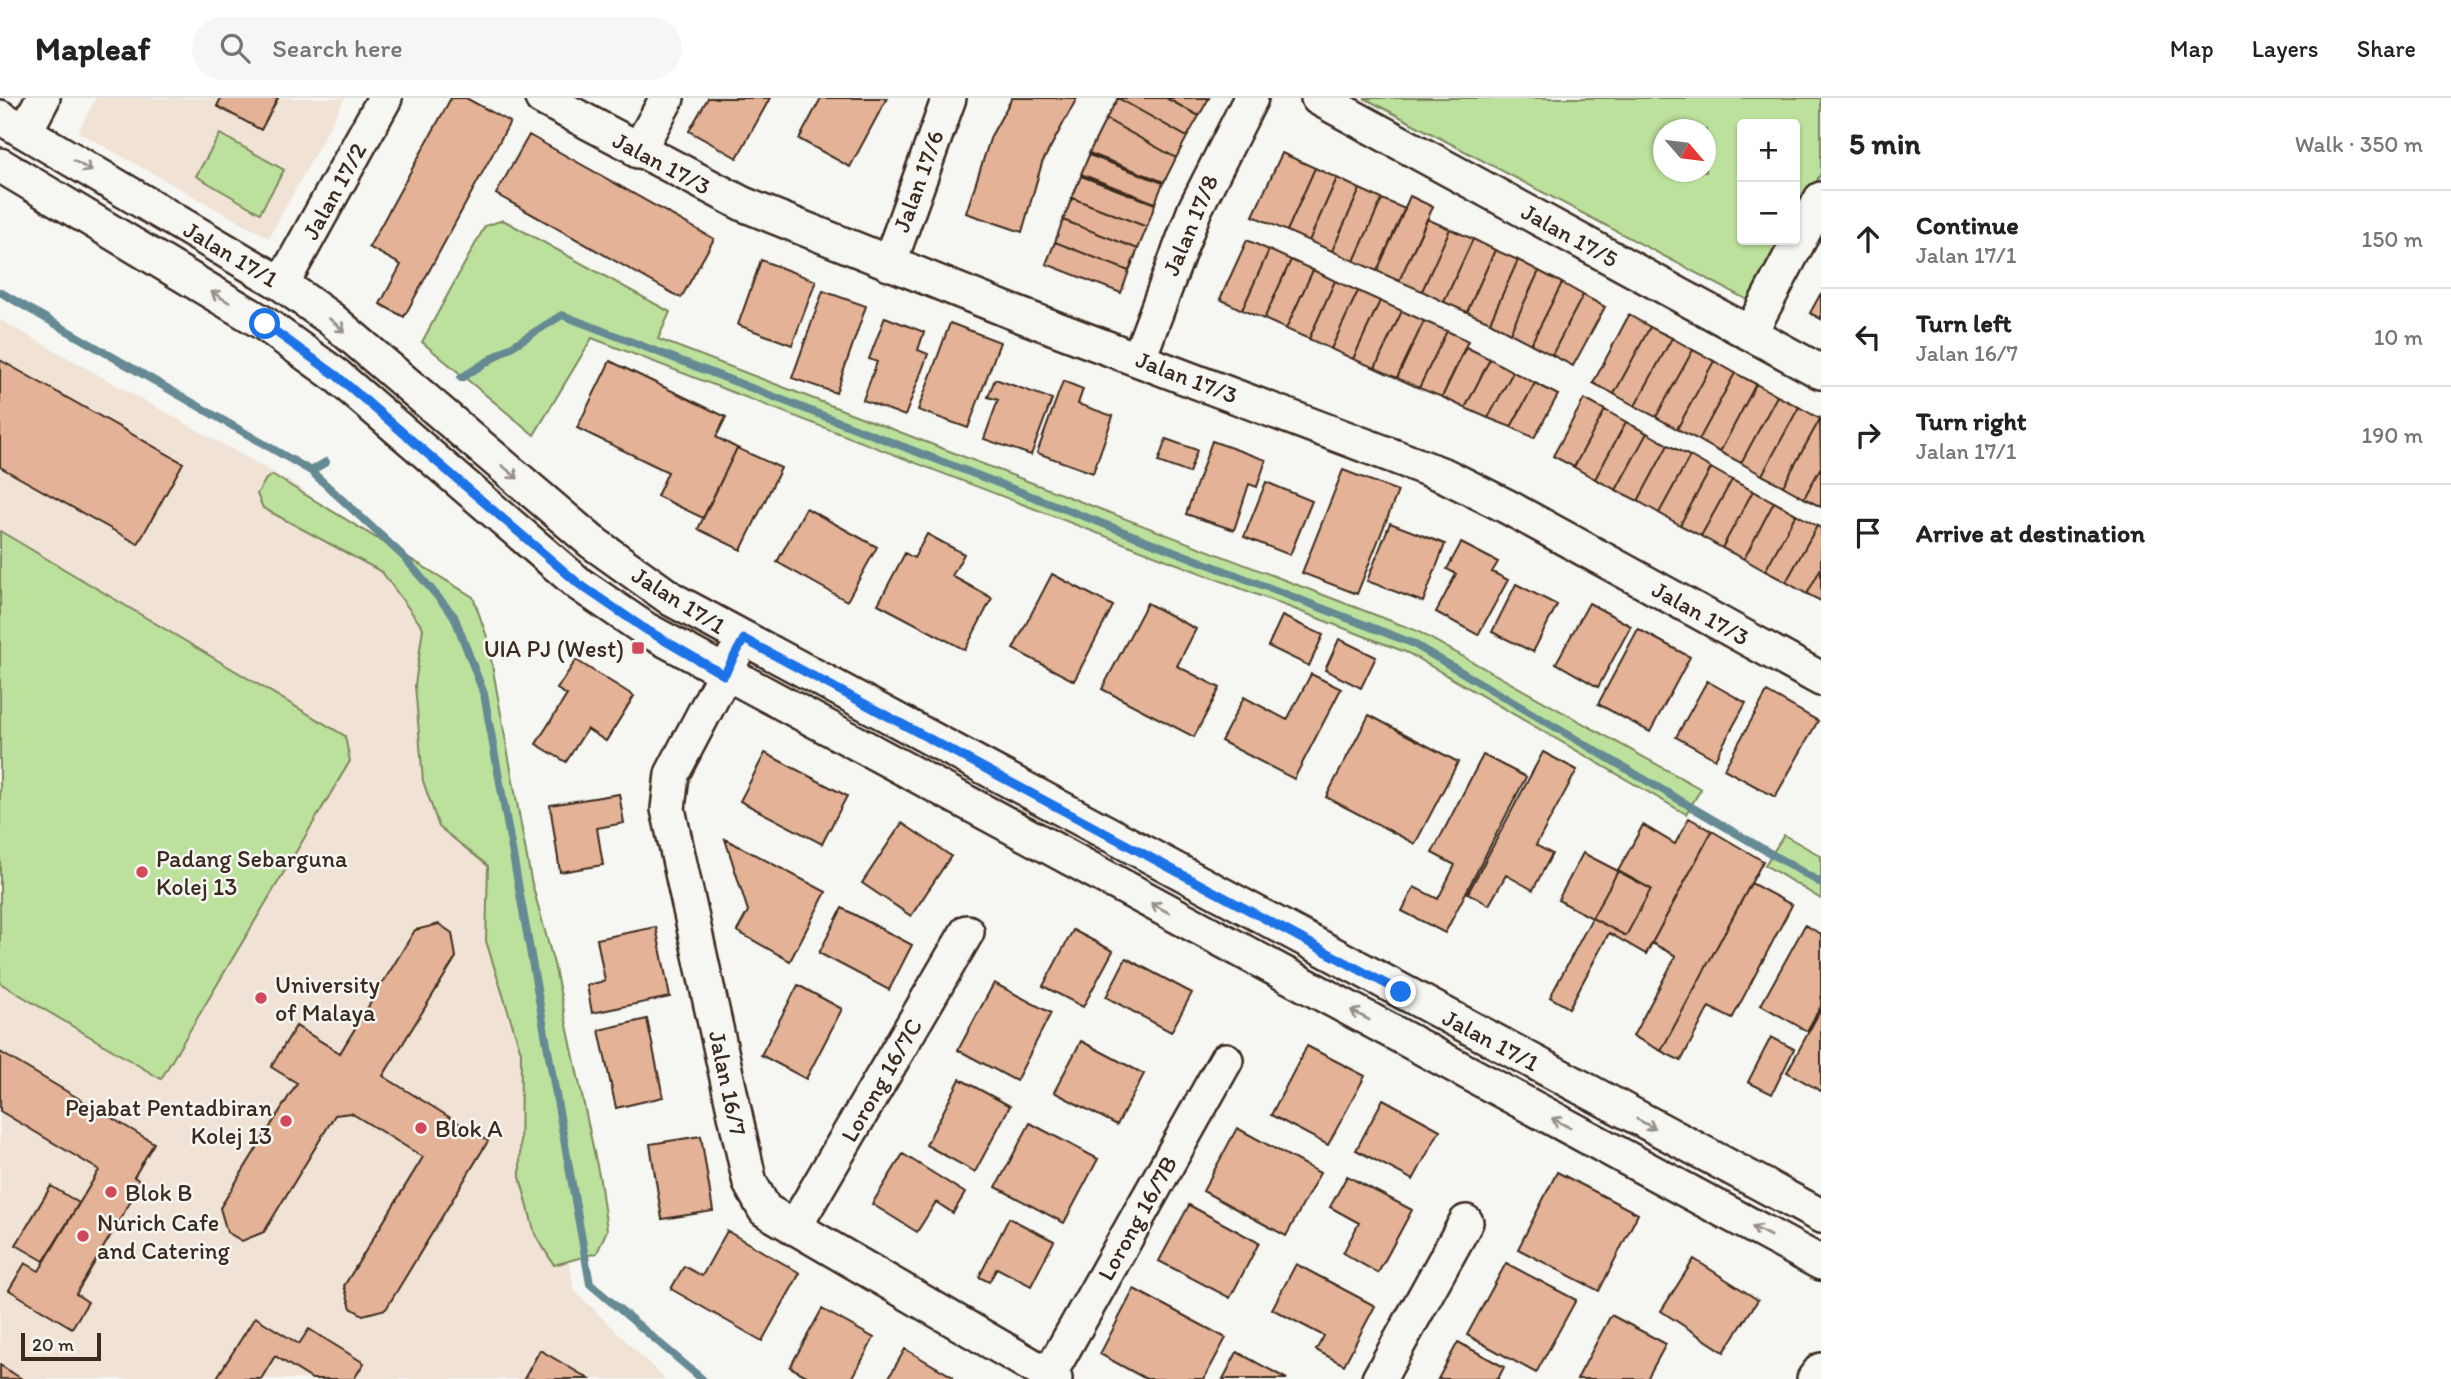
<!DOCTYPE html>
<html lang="en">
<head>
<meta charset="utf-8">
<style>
	:root { --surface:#fff; --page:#f6f6f6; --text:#222; --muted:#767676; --line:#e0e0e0 }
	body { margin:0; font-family:Itim,sans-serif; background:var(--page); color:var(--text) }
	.controls { position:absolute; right:21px; top:21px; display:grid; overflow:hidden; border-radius:7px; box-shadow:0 2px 5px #0004 }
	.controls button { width:63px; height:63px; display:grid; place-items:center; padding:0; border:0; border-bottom:2px solid var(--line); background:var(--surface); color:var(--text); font:35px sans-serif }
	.compass { position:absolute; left:1653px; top:21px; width:63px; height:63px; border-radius:50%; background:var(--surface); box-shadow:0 2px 5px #0004; rotate:118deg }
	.scale { position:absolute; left:21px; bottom:18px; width:80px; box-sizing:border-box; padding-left:7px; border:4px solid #3b2a1e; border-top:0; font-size:19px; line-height:24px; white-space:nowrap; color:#3b2a1e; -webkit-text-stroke:5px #f6f6f2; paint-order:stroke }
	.stop { position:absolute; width:21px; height:21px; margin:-16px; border:5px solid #1a73e8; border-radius:50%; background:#fff }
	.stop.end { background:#1a73e8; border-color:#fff; box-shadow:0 2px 7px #0008 }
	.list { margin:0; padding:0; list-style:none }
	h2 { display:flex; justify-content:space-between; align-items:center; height:91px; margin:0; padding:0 28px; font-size:30px }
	h2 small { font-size:23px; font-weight:400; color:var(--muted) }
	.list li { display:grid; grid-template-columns:46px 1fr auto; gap:21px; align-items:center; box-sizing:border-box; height:98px; padding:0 28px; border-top:2px solid var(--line) }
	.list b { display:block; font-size:26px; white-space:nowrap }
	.list p { margin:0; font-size:23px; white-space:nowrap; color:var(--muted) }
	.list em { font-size:23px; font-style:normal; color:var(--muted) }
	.icon { flex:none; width:38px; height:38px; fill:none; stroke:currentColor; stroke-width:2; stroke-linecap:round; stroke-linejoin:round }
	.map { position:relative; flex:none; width:1821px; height:1281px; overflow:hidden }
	header { display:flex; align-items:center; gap:42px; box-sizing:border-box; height:98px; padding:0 35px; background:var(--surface); border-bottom:2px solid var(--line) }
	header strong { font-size:33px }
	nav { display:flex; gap:38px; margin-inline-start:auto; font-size:24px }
	.search { width:490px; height:63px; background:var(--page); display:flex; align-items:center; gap:18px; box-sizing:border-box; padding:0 24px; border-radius:38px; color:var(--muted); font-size:26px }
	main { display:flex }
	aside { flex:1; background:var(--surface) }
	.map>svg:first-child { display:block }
	.built { fill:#f1e2d6 }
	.green { fill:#bce19c; stroke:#7c865d; stroke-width:2; fill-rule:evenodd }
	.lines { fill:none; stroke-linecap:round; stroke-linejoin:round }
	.stream { stroke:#668a94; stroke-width:8 }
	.building { fill:#e4b296; stroke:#3b2a1e; stroke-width:2 }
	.minor-casing { stroke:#3b2a1e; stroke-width:38 }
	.minor { stroke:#f6f6f2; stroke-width:33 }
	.oneway { stroke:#989088 }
	.route { stroke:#1a73e8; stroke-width:9 }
	.poi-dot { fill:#d1495b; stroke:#f6f6f2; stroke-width:2.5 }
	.labels { text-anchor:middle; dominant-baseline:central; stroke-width:5; stroke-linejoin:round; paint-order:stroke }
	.street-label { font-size:24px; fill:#3b2a1e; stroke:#f6f6f2 }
	.poi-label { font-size:24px; fill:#3b2a1e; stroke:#f6f6f2; text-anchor:start }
</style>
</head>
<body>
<header>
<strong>Mapleaf</strong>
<div class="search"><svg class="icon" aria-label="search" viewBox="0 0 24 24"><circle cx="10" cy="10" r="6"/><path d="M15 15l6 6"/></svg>Search here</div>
<nav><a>Map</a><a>Layers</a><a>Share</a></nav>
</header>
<main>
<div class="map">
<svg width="1821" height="1281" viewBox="0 0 1821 1281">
	<rect width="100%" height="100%" fill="#f6f6f2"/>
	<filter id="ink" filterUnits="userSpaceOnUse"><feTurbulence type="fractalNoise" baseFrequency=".0143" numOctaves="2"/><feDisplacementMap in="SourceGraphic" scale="14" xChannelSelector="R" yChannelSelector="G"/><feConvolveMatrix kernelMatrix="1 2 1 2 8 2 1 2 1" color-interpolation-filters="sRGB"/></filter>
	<g filter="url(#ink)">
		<path class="built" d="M 96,0 L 345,0 L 269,140 L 78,34 Z
			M 0,222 L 301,390 L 391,471 L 469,607 L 574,1192 L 665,1281 L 0,1281 Z"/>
		<path class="green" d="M 1364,0 L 1821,0 L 1821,75 L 1795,125 L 1795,26 L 1742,26 L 1742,142 L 1786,142 L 1753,205 ZM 1664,32 L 1706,32 L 1706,74 L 1664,74 Z
			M 220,36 L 284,72 L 260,115 L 196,78 Z
			M 503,122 L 670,214 L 658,241 L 1417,533 L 1701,691 L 1686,716 L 1408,555 L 592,240 L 534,337 L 422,244 L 485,128 Z
			M 273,377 L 473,499 L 487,539 L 531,782 L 554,866 L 600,1082 L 607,1132 L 597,1155 L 554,1167 L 535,1136 L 520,1079 L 521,954 L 486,843 L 488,768 L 439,729 L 423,683 L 415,587 L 423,530 L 382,474 L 263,410 L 257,396 L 266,381 Z
			M 0,433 L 345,638 L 350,663 L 161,981 L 0,885 Z
			M 1784,737 L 1821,758 L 1821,801 L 1765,767 Z"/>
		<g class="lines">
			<path class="stream" d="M 0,194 L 311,373 L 403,458 L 454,518 L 484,596 L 590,1186 L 702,1281
				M 461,280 L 562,217 L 1412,545 L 1821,785
				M 311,373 L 326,364"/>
		</g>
		<path class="building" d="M 221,0 L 278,0 L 261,32 L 217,8 Z
			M 451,0 L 466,0 L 510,24 L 404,219 L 380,206 L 401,167 L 369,149 Z
			M 708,0 L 770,0 L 737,60 L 689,33 Z
			M 821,0 L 887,0 L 850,69 L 799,41 Z
			M 1012,0 L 1077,0 L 1042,65 L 1022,134 L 966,115 L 991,38 Z
			M 1118,0 L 1166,0 L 1199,18 L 1187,39 Z
			M 1118,0 L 1187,39 L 1176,60 L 1106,21 Z
			M 1166,0 L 1209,0 L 1199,18 Z
			M 1106,21 L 1176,60 L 1164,84 L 1089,55 Z
			M 529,37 L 714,141 L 681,200 L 496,96 Z
			M 1282,55 L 1315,70 L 1287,133 L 1253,118 Z
			M 1089,57 L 1163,85 L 1155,105 L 1081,76 Z
			M 1315,70 L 1337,80 L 1309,143 L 1287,133 Z
			M 1081,78 L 1155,106 L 1147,129 L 1072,100 Z
			M 1337,80 L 1360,91 L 1332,153 L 1309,143 Z
			M 1360,91 L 1382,101 L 1354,163 L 1332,153 Z
			M 1410,98 L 1433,109 L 1399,183 L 1377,173 Z
			M 1072,100 L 1147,129 L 1138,151 L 1063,122 Z
			M 1382,101 L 1405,111 L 1377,173 L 1354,163 Z
			M 1427,121 L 1450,131 L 1422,193 L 1399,183 Z
			M 1063,122 L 1138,151 L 1129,173 L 1055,144 Z
			M 1450,131 L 1473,141 L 1444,204 L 1422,193 Z
			M 1473,141 L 1495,152 L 1467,214 L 1444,204 Z
			M 1247,142 L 1269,152 L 1242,212 L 1220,201 Z
			M 1055,144 L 1129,173 L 1121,195 L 1046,166 Z
			M 1269,152 L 1291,162 L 1264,221 L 1242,212 Z
			M 1495,152 L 1518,162 L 1490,224 L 1467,214 Z
			M 761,162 L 816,183 L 792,247 L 738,227 Z
			M 1291,162 L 1313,172 L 1286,231 L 1264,221 Z
			M 1518,162 L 1539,173 L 1510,235 L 1490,224 Z
			M 1313,172 L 1335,183 L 1309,241 L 1286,231 Z
			M 1539,173 L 1562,185 L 1531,246 L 1510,235 Z
			M 1335,183 L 1358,193 L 1331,251 L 1309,241 Z
			M 1562,185 L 1583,197 L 1552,257 L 1531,246 Z
			M 823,193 L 866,208 L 836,295 L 792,280 Z
			M 1358,193 L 1380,203 L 1353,261 L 1331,251 Z
			M 1821,195 L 1821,221 L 1810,215 Z
			M 1583,197 L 1605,209 L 1573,268 L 1552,257 Z
			M 1380,203 L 1402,213 L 1375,270 L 1353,261 Z
			M 1402,213 L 1424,223 L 1397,280 L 1375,270 Z
			M 1629,217 L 1650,229 L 1614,296 L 1593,285 Z
			M 885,219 L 924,234 L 918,252 L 928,256 L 905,318 L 863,302 L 877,264 L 869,261 Z
			M 1424,223 L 1447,233 L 1419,290 L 1397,280 Z
			M 950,225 L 1000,244 L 968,330 L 918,312 Z
			M 1650,229 L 1672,240 L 1635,308 L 1614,296 Z
			M 1447,233 L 1468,243 L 1442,299 L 1419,290 Z
			M 1672,240 L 1693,252 L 1656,319 L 1635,308 Z
			M 1466,249 L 1490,261 L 1465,310 L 1442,299 Z
			M 1693,252 L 1714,263 L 1677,331 L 1656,319 Z
			M 1490,261 L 1513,274 L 1488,320 L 1465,310 Z
			M 0,262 L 183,365 L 138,446 L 0,369 Z
			M 610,263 L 726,319 L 716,339 L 737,350 L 703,420 L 657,398 L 668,374 L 577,330 Z
			M 1714,263 L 1735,275 L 1699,342 L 1677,331 Z
			M 1513,274 L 1535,285 L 1511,329 L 1488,320 Z
			M 1735,275 L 1756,286 L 1720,354 L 1699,342 Z
			M 995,281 L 1052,301 L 1031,357 L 984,341 L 998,302 L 988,299 Z
			M 1063,283 L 1083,291 L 1078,306 L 1113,318 L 1093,375 L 1037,355 Z
			M 1535,285 L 1558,297 L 1534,340 L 1511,329 Z
			M 1756,286 L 1777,298 L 1741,365 L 1720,354 Z
			M 1777,298 L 1799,309 L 1762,377 L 1741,365 Z
			M 1584,301 L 1605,312 L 1574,369 L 1553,358 Z
			M 1799,309 L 1820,321 L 1783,388 L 1762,377 Z
			M 1605,312 L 1626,324 L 1595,381 L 1574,369 Z
			M 1820,321 L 1821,369 L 1804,400 L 1783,388 Z
			M 1626,324 L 1647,335 L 1616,392 L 1595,381 Z
			M 1647,335 L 1668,347 L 1638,403 L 1616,392 Z
			M 1166,341 L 1197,352 L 1189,375 L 1158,364 Z
			M 1212,343 L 1266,362 L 1257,389 L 1249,386 L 1234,432 L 1186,416 Z
			M 1668,347 L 1690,358 L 1659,415 L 1638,403 Z
			M 737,350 L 781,370 L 741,452 L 698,431 Z
			M 1690,358 L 1711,370 L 1680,427 L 1659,415 Z
			M 1821,369 L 1821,409 L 1804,400 Z
			M 1711,370 L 1732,382 L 1701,438 L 1680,427 Z
			M 1343,372 L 1398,393 L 1357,496 L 1302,475 Z
			M 1732,382 L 1753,393 L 1722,450 L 1701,438 Z
			M 1266,384 L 1312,403 L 1290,457 L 1244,439 Z
			M 1753,393 L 1774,404 L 1744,461 L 1722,450 Z
			M 1774,404 L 1796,416 L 1765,473 L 1744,461 Z
			M 806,410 L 877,449 L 847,503 L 777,464 Z
			M 1796,416 L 1817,428 L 1786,484 L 1765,473 Z
			M 1390,425 L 1445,446 L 1423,504 L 1367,483 Z
			M 1817,428 L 1821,430 L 1821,470 L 1807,496 L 1786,484 Z
			M 927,436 L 964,456 L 952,478 L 992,500 L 965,552 L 878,506 L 905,455 L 914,460 Z
			M 1461,445 L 1498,464 L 1492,474 L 1508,482 L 1478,537 L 1436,514 L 1456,476 L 1447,471 Z
			M 1821,470 L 1821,503 L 1807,496 Z
			M 1052,476 L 1113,508 L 1074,583 L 1013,551 Z
			M 1516,486 L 1557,507 L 1533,554 L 1492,534 Z
			M 1147,505 L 1196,531 L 1177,568 L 1220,590 L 1194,639 L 1102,591 Z
			M 1589,505 L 1631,528 L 1598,589 L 1556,565 Z
			M 1282,518 L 1323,537 L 1309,568 L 1268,548 Z
			M 1638,531 L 1690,559 L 1650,634 L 1598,606 Z
			M 1339,541 L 1376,559 L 1361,590 L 1325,572 Z
			M 576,562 L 634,598 L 606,643 L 587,631 L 566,664 L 536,646 L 567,597 L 557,591 Z
			M 1311,576 L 1341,591 L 1294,681 L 1221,643 L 1244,599 L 1287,622 Z
			M 1707,583 L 1746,605 L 1715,661 L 1676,639 Z
			M 1767,594 L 1818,623 L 1775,699 L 1724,671 Z
			M 1369,617 L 1458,664 L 1415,746 L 1326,699 Z
			M 1543,654 L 1577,672 L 1536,747 L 1552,756 L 1533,792 L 1506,777 L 1489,807 L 1468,795 Z
			M 765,655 L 847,698 L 822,746 L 740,703 Z
			M 1483,657 L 1526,679 L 1445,835 L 1402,813 L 1414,789 L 1438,801 L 1455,767 L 1432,755 Z
			M 619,696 L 624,725 L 597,730 L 603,767 L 560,774 L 550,707 Z
			M 1689,720 L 1712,733 L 1646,856 L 1609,835 L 1569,910 L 1550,899 L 1592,820 L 1626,838 L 1651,791 L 1618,773 L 1643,727 L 1675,746 Z
			M 902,725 L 951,758 L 911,818 L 862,785 Z
			M 1712,733 L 1763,763 L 1661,953 L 1633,938 L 1676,858 L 1652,845 Z
			M 725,741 L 826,794 L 790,863 L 737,833 L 748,813 Z
			M 1583,755 L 1618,773 L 1592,820 L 1558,802 Z
			M 1618,773 L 1651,791 L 1626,838 L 1592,820 Z
			M 1751,785 L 1792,807 L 1732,921 L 1709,909 L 1681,963 L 1661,953 Z
			M 842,810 L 912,847 L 889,892 L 819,855 Z
			M 439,826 L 452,835 L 456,859 L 383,978 L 488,1043 L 386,1211 L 363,1217 L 351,1210 L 344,1188 L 423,1059 L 351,1015 L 335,1017 L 264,1134 L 242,1143 L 227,1134 L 220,1110 L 297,985 L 271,969 L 296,928 L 340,955 L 415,832 Z
			M 1805,827 L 1821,836 L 1821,908 L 1807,933 L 1761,907 Z
			M 656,829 L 670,899 L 592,915 L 587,887 L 605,883 L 597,841 Z
			M 1073,832 L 1113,853 L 1083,909 L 1043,888 Z
			M 1126,860 L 1192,895 L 1171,934 L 1106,899 Z
			M 994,885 L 1051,915 L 1016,983 L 958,952 Z
			M 798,887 L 842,911 L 806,981 L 761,957 Z
			M 1821,911 L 1821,993 L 1787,974 Z
			M 647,921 L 663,999 L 616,1010 L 599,932 Z
			M 1771,939 L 1794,951 L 1772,996 L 1748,984 Z
			M 1081,943 L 1144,976 L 1117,1027 L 1054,994 Z
			M 1307,948 L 1365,978 L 1328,1047 L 1271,1017 Z
			M 0,954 L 154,1045 L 134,1079 L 142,1084 L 76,1196 L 88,1204 L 72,1230 L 9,1192 L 25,1165 L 39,1173 L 99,1072 L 0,1013 Z
			M 960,981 L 1010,1008 L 975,1074 L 926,1047 Z
			M 1383,1001 L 1440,1032 L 1413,1082 L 1356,1052 Z
			M 1030,1025 L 1098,1061 L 1064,1125 L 996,1089 Z
			M 1237,1030 L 1320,1075 L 1286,1138 L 1203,1093 Z
			M 701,1038 L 713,1113 L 662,1121 L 650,1046 Z
			M 903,1056 L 965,1095 L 953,1115 L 936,1104 L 917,1134 L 872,1106 Z
			M 1557,1074 L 1638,1116 L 1599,1193 L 1518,1151 Z
			M 1347,1078 L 1412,1112 L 1378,1175 L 1343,1155 L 1359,1125 L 1330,1109 Z
			M 51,1088 L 79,1105 L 44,1163 L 16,1147 Z
			M 1189,1107 L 1259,1145 L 1230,1200 L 1159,1163 Z
			M 1009,1120 L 1054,1143 L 1031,1188 L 997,1170 L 989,1184 L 979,1179 Z
			M 727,1133 L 800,1175 L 762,1243 L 671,1191 L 684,1168 L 702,1178 Z
			M 1694,1161 L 1758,1202 L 1724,1254 L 1661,1213 Z
			M 1506,1165 L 1576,1202 L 1536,1275 L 1467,1237 Z
			M 1296,1166 L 1375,1208 L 1344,1267 L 1316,1252 L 1324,1238 L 1272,1211 Z
			M 1134,1191 L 1226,1240 L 1204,1281 L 1146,1281 L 1100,1256 Z
			M 822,1211 L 874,1240 L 852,1281 L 812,1281 L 790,1269 Z
			M 1611,1217 L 1666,1246 L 1647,1281 L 1577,1281 Z
			M 255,1219 L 299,1246 L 309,1231 L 364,1265 L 354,1281 L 312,1281 L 275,1258 L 261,1281 L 216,1281 Z
			M 1458,1244 L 1504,1269 L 1498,1281 L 1438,1281 Z
			M 905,1251 L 953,1279 L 952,1281 L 888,1281 Z
			M 540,1252 L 589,1281 L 524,1281 Z
			M 1237,1254 L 1287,1281 L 1223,1281 Z
			M 0,1267 L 22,1281 L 0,1281 Z"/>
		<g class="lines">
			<defs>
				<path id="minor" d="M 542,0 L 743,106 L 1020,217 L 1446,378 L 1506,408 L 1821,581
					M 1318,0 L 1821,274
					M 0,19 L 282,186 L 331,221 L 592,444 L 673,502 L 1821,1118
					M 25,34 L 43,0
					M 638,53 L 667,0
					M 0,67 L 265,226 L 337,278 L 579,486 L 645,531 L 1821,1165
					M 889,166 L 949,0
					M 282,186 L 385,0
					M 1750,235 L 1821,101
					M 1139,260 L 1195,111 L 1251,0
					M 734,558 L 672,676 L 668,711 L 750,1085 L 765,1112 L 1055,1281
					M 794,1130 L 967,834
					M 1049,1277 L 1226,962
					M 1379,1281 L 1466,1124
					M 1814,1281 L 1821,1272"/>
			</defs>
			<use href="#minor" class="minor-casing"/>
			<use href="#minor" class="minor"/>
		</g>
		<defs><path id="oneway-shaft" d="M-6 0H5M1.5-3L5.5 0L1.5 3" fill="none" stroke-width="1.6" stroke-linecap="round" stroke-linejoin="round" transform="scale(1.75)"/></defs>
		<g class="oneway">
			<use href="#oneway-shaft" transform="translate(83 68) rotate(31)"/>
			<use href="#oneway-shaft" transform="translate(220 199) rotate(-149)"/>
			<use href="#oneway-shaft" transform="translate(337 227) rotate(40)"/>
			<use href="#oneway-shaft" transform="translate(510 374) rotate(40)"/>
			<use href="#oneway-shaft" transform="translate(1160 810) rotate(-152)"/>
			<use href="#oneway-shaft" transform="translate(1360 917) rotate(-152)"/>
			<use href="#oneway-shaft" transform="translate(1561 1025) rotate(-152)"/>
			<use href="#oneway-shaft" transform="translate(1646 1026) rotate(28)"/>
			<use href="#oneway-shaft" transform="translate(1761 1133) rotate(-152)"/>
		</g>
	</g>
	<g class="lines" filter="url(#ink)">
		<path class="route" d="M 265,226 L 337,278 L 579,486 L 645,531 L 724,577 L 744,541 L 1401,894"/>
	</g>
	<g class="poi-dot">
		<rect x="631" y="543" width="14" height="14" rx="3.5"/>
		<circle cx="142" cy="774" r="7"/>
		<circle cx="261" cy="900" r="7"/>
		<circle cx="286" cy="1023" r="7"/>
		<circle cx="421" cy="1030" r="7"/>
		<circle cx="111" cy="1094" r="7"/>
		<circle cx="83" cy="1138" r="7"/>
	</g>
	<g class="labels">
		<g class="street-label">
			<text transform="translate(662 65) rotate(28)">Jalan 17/3</text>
			<text transform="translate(918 83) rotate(-70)">Jalan 17/6</text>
			<text transform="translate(334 93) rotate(-61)">Jalan 17/2</text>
			<text transform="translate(1190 127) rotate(-67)">Jalan 17/8</text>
			<text transform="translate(1570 137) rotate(29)">Jalan 17/5</text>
			<text transform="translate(231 156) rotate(31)">Jalan 17/1</text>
			<text transform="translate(1187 279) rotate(21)">Jalan 17/3</text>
			<text transform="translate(679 502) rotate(32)">Jalan 17/1</text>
			<text transform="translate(1701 515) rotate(29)">Jalan 17/3</text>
			<text transform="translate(1491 942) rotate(28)">Jalan 17/1</text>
			<text transform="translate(881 982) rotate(-60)">Lorong 16/7C</text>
			<text transform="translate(728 985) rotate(78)">Jalan 16/7</text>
			<text transform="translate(1137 1120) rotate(-61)">Lorong 16/7B</text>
		</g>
		<g class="poi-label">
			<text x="624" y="550" text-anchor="end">UIA PJ (West)</text>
			<text x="156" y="760">Padang Sebarguna<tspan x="156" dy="28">Kolej 13</tspan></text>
			<text x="275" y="886">University<tspan x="275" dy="28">of Malaya</tspan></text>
			<text x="272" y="1009" text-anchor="end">Pejabat Pentadbiran<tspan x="272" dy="28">Kolej 13</tspan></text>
			<text x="435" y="1030">Blok A</text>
			<text x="125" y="1094">Blok B</text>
			<text x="97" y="1124">Nurich Cafe<tspan x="97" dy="28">and Catering</tspan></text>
		</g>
	</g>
</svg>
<div class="controls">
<button>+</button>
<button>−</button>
</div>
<svg class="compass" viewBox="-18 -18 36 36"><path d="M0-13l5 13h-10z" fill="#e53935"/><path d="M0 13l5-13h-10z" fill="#767676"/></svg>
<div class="scale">20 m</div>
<div class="stop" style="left:265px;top:226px"></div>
<div class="stop end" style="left:1401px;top:894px"></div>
</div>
<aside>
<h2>5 min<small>Walk · 350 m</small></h2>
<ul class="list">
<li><svg class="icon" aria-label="ahead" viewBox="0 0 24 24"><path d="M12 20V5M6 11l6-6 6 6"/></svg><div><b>Continue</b><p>Jalan 17/1</p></div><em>150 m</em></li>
<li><svg class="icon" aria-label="left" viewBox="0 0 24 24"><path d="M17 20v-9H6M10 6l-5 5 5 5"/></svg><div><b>Turn left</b><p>Jalan 16/7</p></div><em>10 m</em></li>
<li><svg class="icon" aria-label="right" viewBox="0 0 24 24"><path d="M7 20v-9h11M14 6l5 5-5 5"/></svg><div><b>Turn right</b><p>Jalan 17/1</p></div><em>190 m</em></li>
<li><svg class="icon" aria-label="arrive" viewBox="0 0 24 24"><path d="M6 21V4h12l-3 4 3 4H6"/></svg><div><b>Arrive at destination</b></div></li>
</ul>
</aside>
</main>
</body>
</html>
